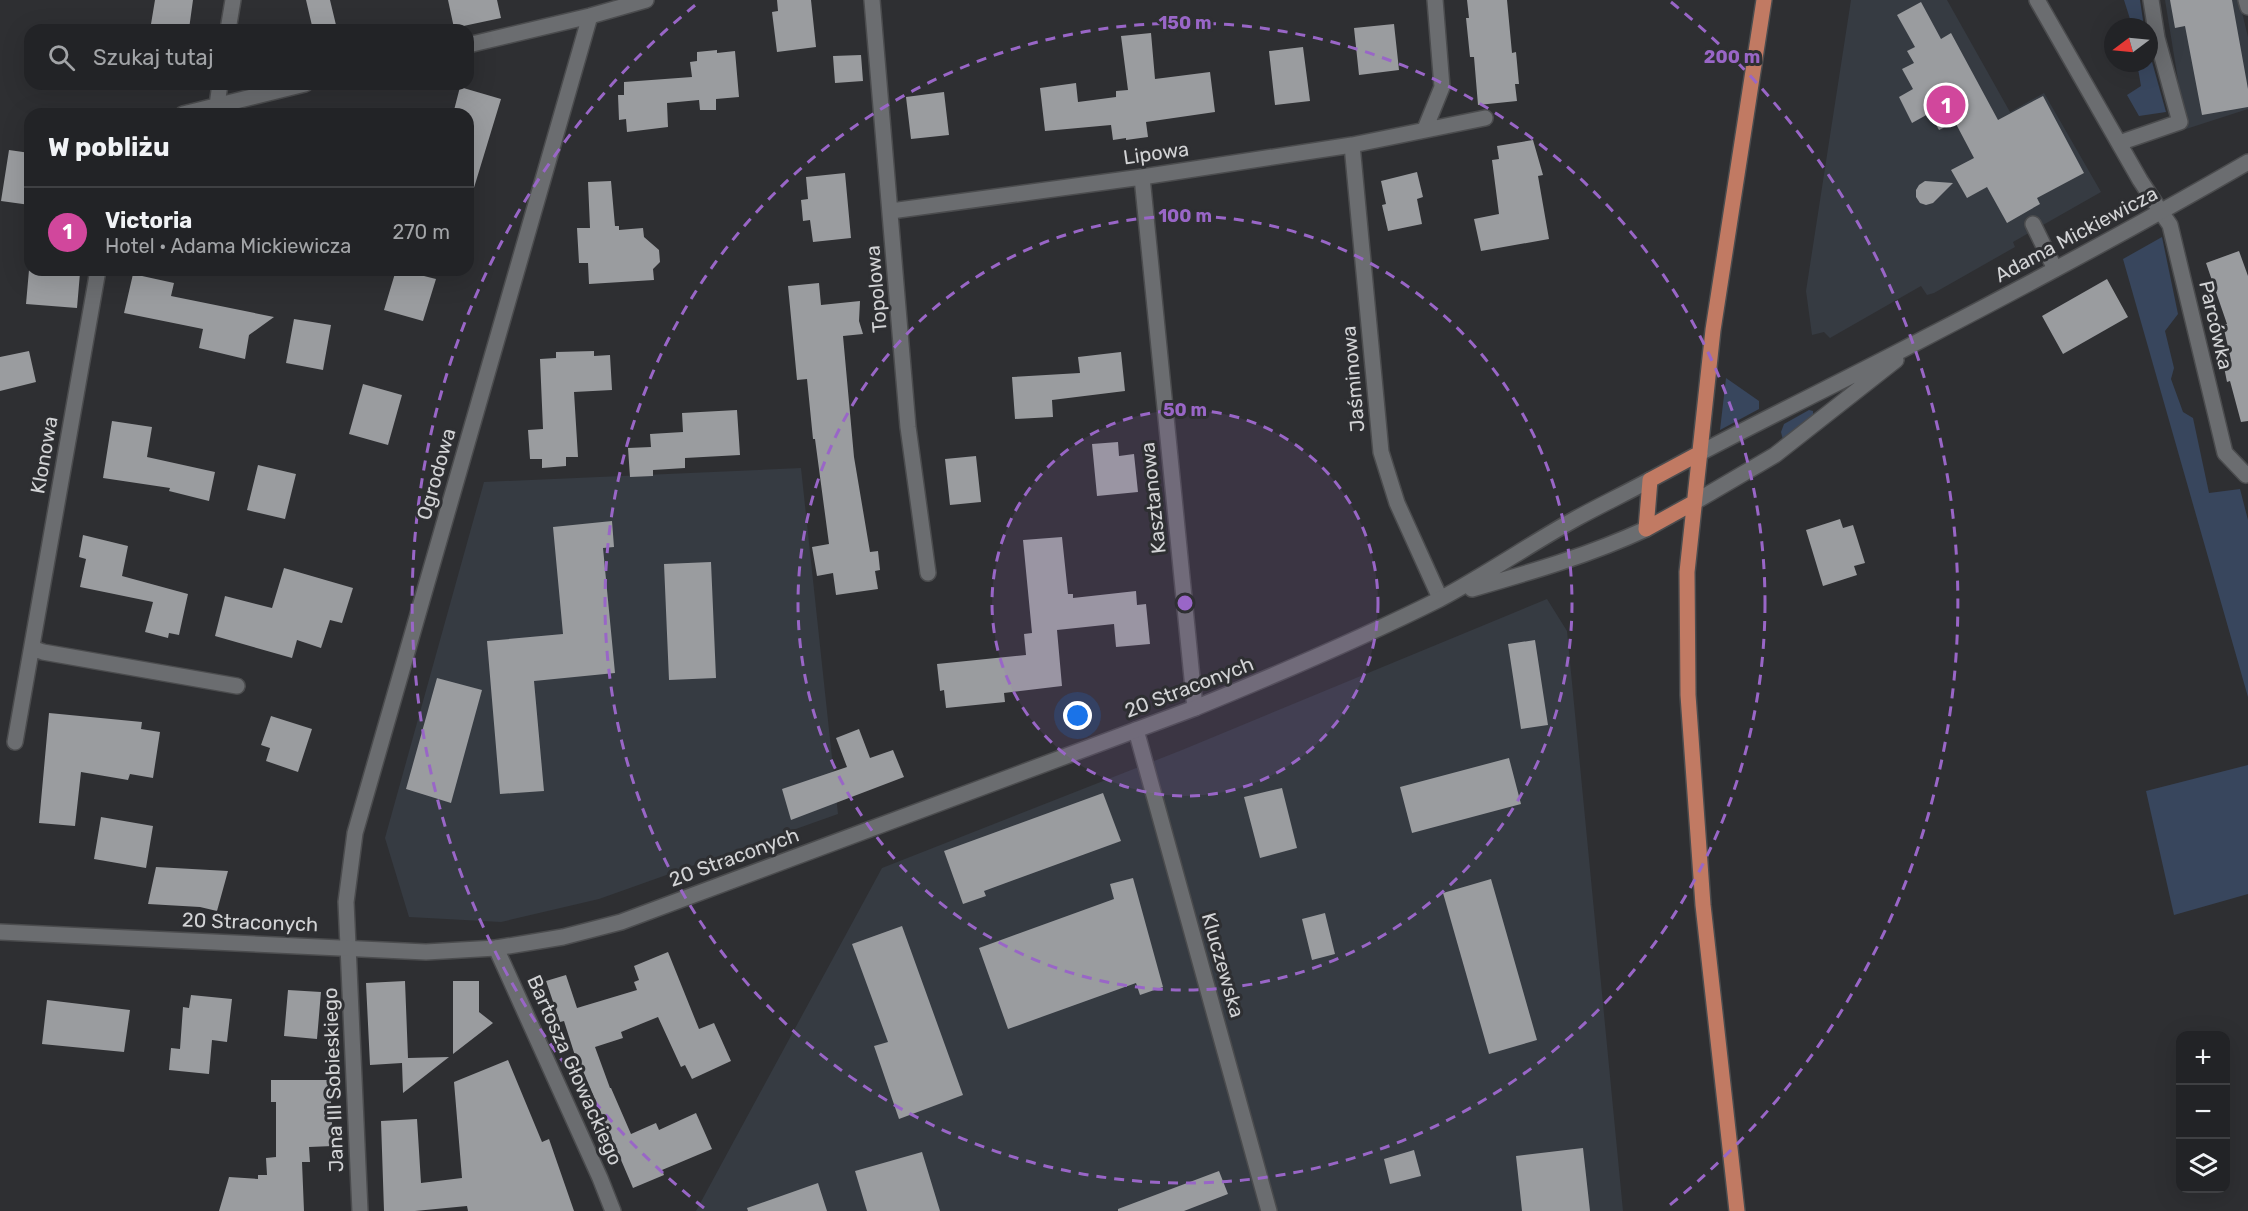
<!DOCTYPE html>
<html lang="pl">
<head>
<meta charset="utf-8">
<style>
	:root { --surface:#222326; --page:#2e2f32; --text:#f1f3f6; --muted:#a2a4a7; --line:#3f4043; --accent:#8c9099 }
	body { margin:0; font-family:Rubik,sans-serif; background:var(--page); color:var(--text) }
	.controls { position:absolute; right:18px; bottom:18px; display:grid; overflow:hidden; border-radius:12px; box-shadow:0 6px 24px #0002 }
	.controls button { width:54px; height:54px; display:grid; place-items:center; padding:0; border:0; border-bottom:2px solid var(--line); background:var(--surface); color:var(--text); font:30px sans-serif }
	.compass { position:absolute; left:2104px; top:18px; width:54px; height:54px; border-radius:50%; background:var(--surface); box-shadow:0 6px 24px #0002; rotate:254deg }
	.you { position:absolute; left:1078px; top:716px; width:21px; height:21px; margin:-15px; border:4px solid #fff; border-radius:50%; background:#1a73e8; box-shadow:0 0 0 9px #1a73e833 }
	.badge { display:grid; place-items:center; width:39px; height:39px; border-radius:50%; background:var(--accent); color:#fff; font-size:20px; font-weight:700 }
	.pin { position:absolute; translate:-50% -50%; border:3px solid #fff; box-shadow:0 2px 6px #0006 }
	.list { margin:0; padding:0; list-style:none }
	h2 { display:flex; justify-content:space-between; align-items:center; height:78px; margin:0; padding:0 24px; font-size:26px }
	h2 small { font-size:20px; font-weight:400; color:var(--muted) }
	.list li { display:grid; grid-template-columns:39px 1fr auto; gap:18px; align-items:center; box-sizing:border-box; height:90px; padding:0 24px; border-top:2px solid var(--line) }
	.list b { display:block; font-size:22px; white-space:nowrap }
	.list p { margin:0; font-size:20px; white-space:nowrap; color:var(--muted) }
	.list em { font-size:20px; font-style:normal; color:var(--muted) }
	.icon { flex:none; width:33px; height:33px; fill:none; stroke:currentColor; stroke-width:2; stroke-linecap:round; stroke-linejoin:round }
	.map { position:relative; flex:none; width:2248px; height:1211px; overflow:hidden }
	.search { position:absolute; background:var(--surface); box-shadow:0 6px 24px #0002; left:24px; top:24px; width:450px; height:66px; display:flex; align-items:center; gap:15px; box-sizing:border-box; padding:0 21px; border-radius:18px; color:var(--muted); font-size:22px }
	.panel { position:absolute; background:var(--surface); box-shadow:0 6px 24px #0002; left:24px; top:108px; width:450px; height:168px; border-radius:18px }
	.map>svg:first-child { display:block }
	.built { fill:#363b42 }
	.green { fill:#38465d }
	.building { fill:#9a9c9f }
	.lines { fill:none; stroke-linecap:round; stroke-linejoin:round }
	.lane-casing { stroke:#4b4c4e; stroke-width:18 }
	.street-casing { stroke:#4b4c4e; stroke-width:18 }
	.secondary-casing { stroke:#4b4c4e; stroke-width:18 }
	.primary-casing { stroke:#4b4c4e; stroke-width:18 }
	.lane { stroke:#6b6d70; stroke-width:15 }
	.street { stroke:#6b6d70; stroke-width:15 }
	.secondary { stroke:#6b6d70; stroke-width:15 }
	.primary { stroke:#c17a63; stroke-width:15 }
	.ring { fill:none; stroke:#9966c7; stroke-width:3; stroke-dasharray:10 8 }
	.labels { text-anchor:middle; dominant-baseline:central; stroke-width:6; stroke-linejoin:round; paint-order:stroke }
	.street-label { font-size:20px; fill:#d2d3d5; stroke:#2e2f32 }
	.centre { fill:#9966c7; stroke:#2e2f32; stroke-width:3 }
	.ring-label { font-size:18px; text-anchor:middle; font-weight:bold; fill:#9966c7; stroke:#2e2f32; stroke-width:6; stroke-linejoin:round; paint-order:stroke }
</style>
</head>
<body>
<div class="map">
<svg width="2248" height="1211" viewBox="0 0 2248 1211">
	<rect width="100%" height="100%" fill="#2e2f32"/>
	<path class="built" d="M 1851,0 L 1947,0 L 2010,112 L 2044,93 L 2101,192 L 2013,242 L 2015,247 L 1934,293 L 1927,295 L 1921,286 L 1830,338 L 1824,332 L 1812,335 L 1806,291 Z
		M 2165,0 L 2239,0 L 2248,37 L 2248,109 L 2186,129 Z
		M 801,468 L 838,814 L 599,899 L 501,922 L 409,917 L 385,838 L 484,482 Z
		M 1547,599 L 1567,631 L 1623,1211 L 696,1211 L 882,868 L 1182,750 Z"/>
	<path class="green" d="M 2124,0 L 2140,0 L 2144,27 L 2124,27 L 2123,24 L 2130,19 Z
		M 2149,51 L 2166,112 L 2139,116 L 2127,95 L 2141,86 L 2137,63 L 2149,63 Z
		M 2162,237 L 2178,314 L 2165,331 L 2174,368 L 2171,379 L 2183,412 L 2193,418 L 2209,493 L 2240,489 L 2248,520 L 2248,697 L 2123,259 Z
		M 1726,378 L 1759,401 L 1759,409 L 1720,430 Z
		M 1809,410 L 1813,411 L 1813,417 L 1783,440 L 1781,432 L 1784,424 Z
		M 2248,765 L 2248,894 L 2174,915 L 2146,791 Z"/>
	<path class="building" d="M 155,0 L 193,0 L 189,29 L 151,24 Z
		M 306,0 L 330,0 L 336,25 L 313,30 Z
		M 448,0 L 497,0 L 501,18 L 454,28 Z
		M 777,0 L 811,0 L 816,47 L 777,52 L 772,12 L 778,11 Z
		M 1467,0 L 1507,0 L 1512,53 L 1516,52 L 1519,84 L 1515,84 L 1517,101 L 1478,105 L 1474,57 L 1470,57 L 1466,18 L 1469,18 Z
		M 2170,0 L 2232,0 L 2248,89 L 2248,107 L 2202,115 L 2185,26 L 2175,28 Z
		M 1921,2 L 1941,39 L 1951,33 L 1998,120 L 2043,96 L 2084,173 L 2037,198 L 2040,204 L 2007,223 L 1987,187 L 1967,198 L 1951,170 L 1974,158 L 1955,122 L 1939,130 L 1930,113 L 1912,123 L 1899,97 L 1913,89 L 1902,69 L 1914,63 L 1907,51 L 1915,47 L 1897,15 Z
		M 1394,24 L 1399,70 L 1359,75 L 1354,28 Z
		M 1151,33 L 1155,79 L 1210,72 L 1215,112 L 1146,122 L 1148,137 L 1126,140 L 1126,138 L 1113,140 L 1111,125 L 1045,131 L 1040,88 L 1076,83 L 1078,102 L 1116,97 L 1116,91 L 1128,90 L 1121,36 Z
		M 1303,47 L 1310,101 L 1275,105 L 1269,51 Z
		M 717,50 L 717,53 L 735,51 L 739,97 L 716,99 L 716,110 L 700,110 L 699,100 L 667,103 L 668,127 L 627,132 L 626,119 L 619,120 L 618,95 L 624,95 L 624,82 L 692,77 L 690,62 L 697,61 L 697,52 Z
		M 861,55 L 863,81 L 835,83 L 833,56 Z
		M 460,87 L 501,99 L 473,191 L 468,190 L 468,114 L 453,114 Z
		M 944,92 L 949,135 L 911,139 L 906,97 Z
		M 1533,140 L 1543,175 L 1538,176 L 1549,239 L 1481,251 L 1474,219 L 1499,214 L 1492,160 L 1499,159 L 1497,146 Z
		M 9,150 L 30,153 L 30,205 L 1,201 Z
		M 1417,172 L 1423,197 L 1417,199 L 1422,224 L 1388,231 L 1382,205 L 1386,204 L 1381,181 Z
		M 845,173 L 851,238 L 813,242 L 810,220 L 803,221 L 802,210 L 801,200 L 808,199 L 806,177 Z
		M 611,181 L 615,226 L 619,226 L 619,230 L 643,228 L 644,237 L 659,250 L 660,262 L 653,269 L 654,280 L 589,284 L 588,263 L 579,263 L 577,228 L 590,228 L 588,182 Z
		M 1925,181 L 1953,183 L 1933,203 L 1926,205 L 1920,203 L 1916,197 L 1916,190 L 1919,185 Z
		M 2239,251 L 2248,276 L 2248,421 L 2241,422 L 2230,381 L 2227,382 L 2223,362 L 2231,360 L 2223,325 L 2227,324 L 2206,263 Z
		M 29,270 L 80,273 L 77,308 L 26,304 Z
		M 396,270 L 422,270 L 420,275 L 436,279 L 423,321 L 384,310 Z
		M 133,274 L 174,283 L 171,296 L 274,317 L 249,335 L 245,359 L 199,348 L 203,329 L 124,313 Z
		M 2107,279 L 2128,317 L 2063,354 L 2042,316 Z
		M 819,283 L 821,305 L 860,301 L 859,321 L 863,334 L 843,336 L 854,457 L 870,552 L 878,551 L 880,570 L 875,571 L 878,589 L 836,595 L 833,573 L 817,576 L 812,547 L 829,544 L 815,439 L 813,439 L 807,379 L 797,380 L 788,286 Z
		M 294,319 L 331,325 L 323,370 L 286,363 Z
		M 29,351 L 36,382 L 0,391 L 0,357 Z
		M 594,351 L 594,356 L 610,355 L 612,390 L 574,392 L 578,457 L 566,457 L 566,466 L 542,468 L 542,459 L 530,459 L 528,430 L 543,429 L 540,359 L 556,358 L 556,352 Z
		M 1121,352 L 1125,391 L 1052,400 L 1053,417 L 1015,419 L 1012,377 L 1080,373 L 1078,357 Z
		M 363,384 L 402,395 L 388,445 L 349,434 Z
		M 737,410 L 740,455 L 685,458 L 685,468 L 653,470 L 653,476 L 630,477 L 628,448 L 651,447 L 650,434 L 683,432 L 682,413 Z
		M 112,421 L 152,427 L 147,457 L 215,472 L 209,501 L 169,491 L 170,488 L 103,478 Z
		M 1118,442 L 1119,456 L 1134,454 L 1138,492 L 1097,496 L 1092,444 Z
		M 976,456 L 981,502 L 950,505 L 945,459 Z
		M 258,465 L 296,474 L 285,519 L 247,510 Z
		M 1840,519 L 1843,528 L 1853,525 L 1865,563 L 1854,566 L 1857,575 L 1823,586 L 1806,530 Z
		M 612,521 L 614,547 L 603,548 L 615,673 L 534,681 L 544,791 L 500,794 L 487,641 L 563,634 L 553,527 Z
		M 83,535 L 128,546 L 122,576 L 188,594 L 179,635 L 169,633 L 168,638 L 145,632 L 153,602 L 80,587 L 86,559 L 79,557 Z
		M 1062,537 L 1068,594 L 1073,594 L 1073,598 L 1136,591 L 1137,605 L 1146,604 L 1150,644 L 1116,647 L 1114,624 L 1057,630 L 1062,686 L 1004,693 L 1005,702 L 946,708 L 944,690 L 940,691 L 937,664 L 1026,655 L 1024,634 L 1032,633 L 1023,540 Z
		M 711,562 L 716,678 L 669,680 L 664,564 Z
		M 284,568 L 353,588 L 342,623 L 330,620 L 321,648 L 297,640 L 292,658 L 215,636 L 225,596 L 272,608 Z
		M 1535,640 L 1548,725 L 1521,729 L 1508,644 Z
		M 437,678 L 482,690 L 451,803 L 406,789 Z
		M 49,713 L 142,722 L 141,729 L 160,732 L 153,778 L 130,774 L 128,780 L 81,772 L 75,826 L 39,823 Z
		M 271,716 L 312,729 L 298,772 L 266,761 L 270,748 L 261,745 Z
		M 859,729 L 870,758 L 893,750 L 904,777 L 791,820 L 782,789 L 847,767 L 836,738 Z
		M 1509,758 L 1521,804 L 1412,833 L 1400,787 Z
		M 1282,788 L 1297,848 L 1260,858 L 1244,797 Z
		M 1103,793 L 1121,841 L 984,891 L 986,896 L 963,904 L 944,851 Z
		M 101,817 L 153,826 L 146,868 L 94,859 Z
		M 156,867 L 228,871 L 217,911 L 200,907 L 148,904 Z
		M 1133,878 L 1163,987 L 1140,995 L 1136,983 L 1008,1029 L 979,948 L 1114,899 L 1110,884 Z
		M 1491,879 L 1537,1040 L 1489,1054 L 1443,893 Z
		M 1325,913 L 1335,954 L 1312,960 L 1302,919 Z
		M 902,926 L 963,1095 L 899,1119 L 874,1046 L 888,1042 L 852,944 Z
		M 668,952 L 699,1029 L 714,1023 L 731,1061 L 692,1079 L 685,1065 L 681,1067 L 658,1017 L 621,1032 L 623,1038 L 595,1047 L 610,1088 L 611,1088 L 631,1134 L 656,1123 L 659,1130 L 696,1113 L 712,1149 L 662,1170 L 664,1175 L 633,1188 L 580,1064 L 578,1065 L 564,1021 L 560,1022 L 546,981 L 566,975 L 577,1008 L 637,990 L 634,982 L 639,980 L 634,966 Z
		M 405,981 L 408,1058 L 449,1057 L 403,1093 L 402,1063 L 370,1065 L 366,983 Z
		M 453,981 L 479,981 L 479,1012 L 493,1023 L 453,1054 Z
		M 288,990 L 321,992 L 317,1039 L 284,1036 Z
		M 191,995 L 232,999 L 227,1042 L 212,1040 L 209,1074 L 169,1070 L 171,1048 L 180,1049 L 183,1007 L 189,1008 Z
		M 47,1000 L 130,1010 L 124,1052 L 42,1044 Z
		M 508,1060 L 542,1142 L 549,1139 L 574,1211 L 468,1211 L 467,1206 L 415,1211 L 384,1211 L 381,1121 L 417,1119 L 421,1183 L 462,1178 L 454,1082 Z
		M 271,1080 L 330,1080 L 333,1146 L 309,1147 L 310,1162 L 302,1162 L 304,1211 L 219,1211 L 229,1177 L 258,1179 L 258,1175 L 267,1175 L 266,1158 L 276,1157 L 276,1102 L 271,1102 Z
		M 1583,1148 L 1590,1211 L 1522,1211 L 1516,1156 Z
		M 1414,1150 L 1421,1176 L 1390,1184 L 1384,1159 Z
		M 922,1152 L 940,1211 L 867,1211 L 855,1171 Z
		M 1219,1171 L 1228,1194 L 1184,1211 L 1118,1211 L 1118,1209 Z
		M 818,1183 L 827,1211 L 748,1211 L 747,1208 Z"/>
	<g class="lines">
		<defs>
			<path id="lane" d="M 2037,0 L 2140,180 L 2161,212
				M 2246,0 L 2248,7
				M 2119,143 L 2180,122 L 2157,38 L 2151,0
				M 2033,224 L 2055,269"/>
			<path id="street" d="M 872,0 L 908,427 L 928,573
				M 228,30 L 233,0
				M 468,45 L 590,16 L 646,0
				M 217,105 L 220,84
				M 183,114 L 305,84
				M 1425,129 L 1442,87 L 1435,0
				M 1352,145 L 1381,452 L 1397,503 L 1440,598
				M 1142,177 L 1195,708
				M 891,211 L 1142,177 L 1352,145 L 1485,118
				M 2161,212 L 2170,225 L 2225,453 L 2246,475 L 2248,474
				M 32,648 L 43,652 L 237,686
				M 1136,730 L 1269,1211
				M 15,742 L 98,270
				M 496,948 L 600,1178 L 613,1211
				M 360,1211 L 346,902 L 355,833 L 590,16"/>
			<path id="secondary" d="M 1700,453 C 1774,414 1849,378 1923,339 C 2033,282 2141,224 2248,162
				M 1693,503 L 1775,455 L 1896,360
				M 1472,589 C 1531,572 1590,555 1646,529
				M 0,932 L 426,952 L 496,948 L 563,937 L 621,922 L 1195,708 C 1278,674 1360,639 1440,599 C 1487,574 1530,544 1577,518 C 1601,505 1626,493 1650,480"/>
			<path id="primary" d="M 1646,529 L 1650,480 L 1700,453
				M 1646,529 L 1693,503
				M 1737,1211 L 1703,905 L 1688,695 L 1687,572 L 1713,330 L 1764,0"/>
		</defs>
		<use href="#lane" class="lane-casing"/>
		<use href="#street" class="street-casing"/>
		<use href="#secondary" class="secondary-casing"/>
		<use href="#primary" class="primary-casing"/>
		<use href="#lane" class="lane"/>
		<use href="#street" class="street"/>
		<use href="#secondary" class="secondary"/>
		<use href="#primary" class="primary"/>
	</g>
	<circle cx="1185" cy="603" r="193" fill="#9966c7" fill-opacity=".12"/>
	<g class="ring">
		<circle cx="1185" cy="603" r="193"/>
		<circle cx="1185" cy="603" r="387"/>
		<circle cx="1185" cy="603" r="580"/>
		<path d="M704 1208A773 773 0 0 1 699 2M1671 2A773 773 0 0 1 1666 1208"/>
	</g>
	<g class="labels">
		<g class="street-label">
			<text transform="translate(1156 153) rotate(-8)">Lipowa</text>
			<text transform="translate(2076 234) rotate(-28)">Adama Mickiewicza</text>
			<text transform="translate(876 289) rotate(-95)">Topolowa</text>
			<text transform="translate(2216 325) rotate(77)">Parcówka</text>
			<text transform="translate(1353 379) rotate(-95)">Jaśminowa</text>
			<text transform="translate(44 455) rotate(-80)">Klonowa</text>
			<text transform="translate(436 474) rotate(-74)">Ogrodowa</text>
			<text transform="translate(1153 498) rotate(-96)">Kasztanowa</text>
			<text transform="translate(1189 687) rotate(-21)">20 Straconych</text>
			<text transform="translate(734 857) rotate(-20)">20 Straconych</text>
			<text transform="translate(250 922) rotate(2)">20 Straconych</text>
			<text transform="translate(1223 965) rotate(74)">Kluczewska</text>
			<text transform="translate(575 1070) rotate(66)">Bartosza Głowackiego</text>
			<text transform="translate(333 1080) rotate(-92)">Jana III Sobieskiego</text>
		</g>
	</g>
	<circle cx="1185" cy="603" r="9" class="centre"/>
	<g class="ring-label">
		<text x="1185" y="29">150 m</text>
		<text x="1732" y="63">200 m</text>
		<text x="1185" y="222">100 m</text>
		<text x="1185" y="416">50 m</text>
	</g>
</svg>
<div class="controls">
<button>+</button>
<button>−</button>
<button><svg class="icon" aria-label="layers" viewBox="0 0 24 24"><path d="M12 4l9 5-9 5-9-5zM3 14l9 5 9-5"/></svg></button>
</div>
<svg class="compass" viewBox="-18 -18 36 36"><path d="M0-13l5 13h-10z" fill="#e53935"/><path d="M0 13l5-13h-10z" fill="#a2a4a7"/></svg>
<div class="you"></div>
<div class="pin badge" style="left:1946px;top:105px;background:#d1479c">1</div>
<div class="search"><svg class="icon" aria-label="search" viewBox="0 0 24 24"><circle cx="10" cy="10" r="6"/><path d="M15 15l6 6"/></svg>Szukaj tutaj</div>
<section class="panel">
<h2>W pobliżu<small></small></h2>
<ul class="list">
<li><span class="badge" style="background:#d1479c">1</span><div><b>Victoria</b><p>Hotel · Adama Mickiewicza</p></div><em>270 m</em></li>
</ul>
</section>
</div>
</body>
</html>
